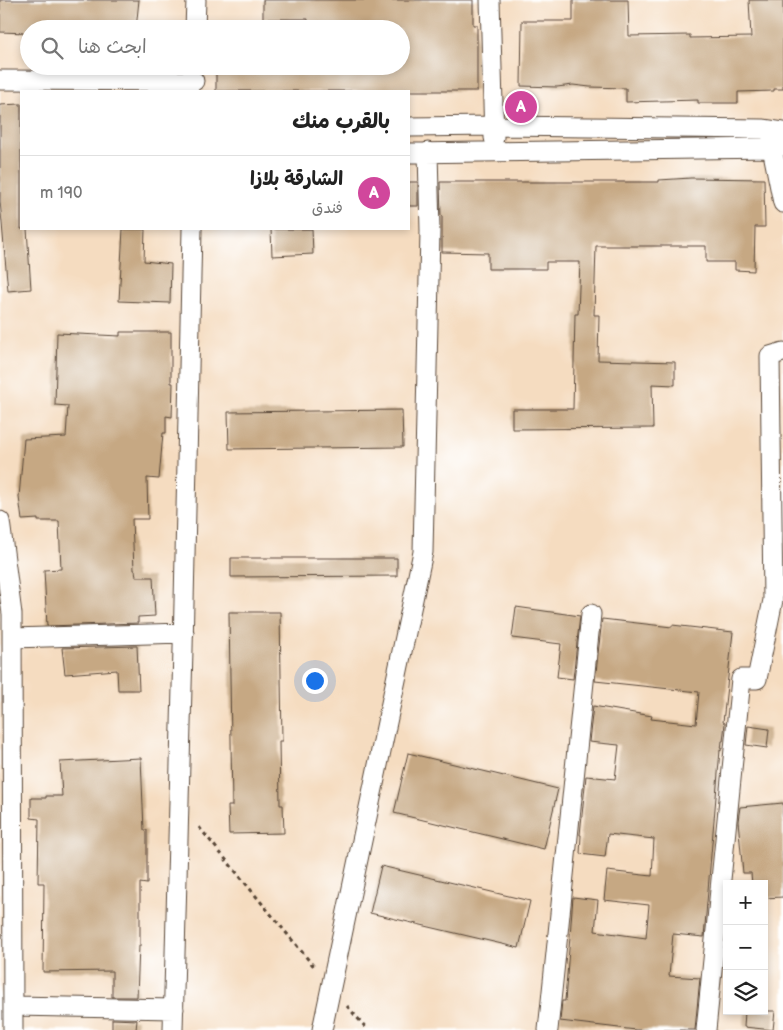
<!DOCTYPE html>
<html lang="ar">
<head>
<meta charset="utf-8">
<style>
	:root { --surface:#fff; --page:#f2f2f2; --text:#222; --muted:#767676; --line:#e0e0e0; --accent:#d93025 }
	body { margin:0; font-family:"Balsamiq Sans","Playpen Sans Arabic",sans-serif; background:var(--page); color:var(--text); direction:rtl }
	.controls { position:absolute; right:15px; bottom:15px; display:grid; overflow:hidden; border-radius:0px; box-shadow:0 2px 8px #0003 }
	.controls button { width:45px; height:45px; display:grid; place-items:center; padding:0; border:0; border-bottom:1px solid var(--line); background:var(--surface); color:var(--text); font:25px sans-serif }
	.you { position:absolute; left:314px; top:680px; width:18px; height:18px; margin:-12px; border:4px solid #fff; border-radius:50%; background:#1a73e8; box-shadow:0 0 0 8px #1a73e833 }
	.badge { display:grid; place-items:center; width:32px; height:32px; border-radius:50%; background:var(--accent); color:#fff; font-size:16px; font-weight:700 }
	.pin { position:absolute; translate:-50% -50%; border:2px solid #fff; box-shadow:0 1px 5px #0006 }
	.list { margin:0; padding:0; list-style:none }
	h2 { display:flex; justify-content:space-between; align-items:center; height:65px; margin:0; padding:0 20px; font-size:21px }
	h2 small { font-size:16px; font-weight:400; color:var(--muted) }
	.list li { display:grid; grid-template-columns:32px 1fr auto; gap:15px; align-items:center; box-sizing:border-box; height:75px; padding:0 20px; border-top:1px solid var(--line) }
	.list b { display:block; font-size:19px; white-space:nowrap }
	.list p { margin:0; font-size:16px; white-space:nowrap; color:var(--muted) }
	.list em { font-size:16px; font-style:normal; color:var(--muted) }
	.icon { flex:none; width:28px; height:28px; fill:none; stroke:currentColor; stroke-width:2; stroke-linecap:round; stroke-linejoin:round }
	.map { position:relative; flex:none; width:783px; height:1030px; overflow:hidden; direction:ltr }
	.search { position:absolute; background:var(--surface); box-shadow:0 2px 8px #0003; left:20px; top:20px; width:390px; height:55px; display:flex; align-items:center; gap:12px; box-sizing:border-box; padding:0 18px; border-radius:28px; color:var(--muted); font-size:19px }
	.panel { position:absolute; background:var(--surface); box-shadow:0 2px 8px #0003; left:20px; top:90px; width:390px; height:140px; border-radius:0px; direction:rtl }
	.map>svg:first-child { display:block }
	.building { fill:#c6a883 }
	.lines { fill:none; stroke-linecap:round; stroke-linejoin:round }
	.minor-casing { stroke:#574536; stroke-width:21 }
	.path { stroke:#574536; stroke-width:3; stroke-dasharray:4 4; stroke-linecap:butt }
	.minor { stroke:#fff; stroke-width:19 }
</style>
</head>
<body>
<div class="map">
<svg width="783" height="1030" viewBox="0 0 783 1030">
	<rect width="100%" height="100%" fill="#fff"/>
	<filter id="ink" filterUnits="userSpaceOnUse"><feTurbulence type="fractalNoise" baseFrequency=".02" numOctaves="2"/><feDisplacementMap in="SourceGraphic" scale="10" xChannelSelector="R" yChannelSelector="G"/><feConvolveMatrix kernelMatrix="1 2 1 2 8 2 1 2 1" color-interpolation-filters="sRGB"/></filter>
	<filter id="wash" filterUnits="userSpaceOnUse"><feTurbulence type="fractalNoise" baseFrequency=".0096" numOctaves="4" result="noise"/><feDisplacementMap in="SourceGraphic" scale="20" xChannelSelector="R" yChannelSelector="G"/><feGaussianBlur stdDeviation="1.12" result="paint"/><feColorMatrix in="noise" values="0 0 0 0 0 0 0 0 0 0 0 0 0 0 0 0 0 1.4 0 .05"/><feComposite in="paint" operator="in"/></filter>
	<g filter="url(#wash)">
		<rect width="100%" height="100%" fill="#f5dcc0"/>
		<g id="blocks">
			<path class="building" d="M 0,0 L 139,0 L 136,29 L 27,29 L 27,33 L 0,32 Z
				M 263,0 L 473,0 L 473,25 L 477,25 L 477,91 L 216,91 L 216,66 L 401,66 L 401,29 L 308,29 L 308,19 L 263,19 Z
				M 573,0 L 628,0 L 629,36 L 690,35 L 690,38 L 751,37 L 749,0 L 783,0 L 783,89 L 774,89 L 774,91 L 738,92 L 738,103 L 698,103 L 698,100 L 626,102 L 626,88 L 590,87 L 573,85 L 557,87 L 521,86 L 522,21 L 573,21 Z
				M 21,104 L 21,229 L 27,229 L 31,289 L 8,291 L 0,201 L 0,105 Z
				M 691,178 L 764,179 L 765,227 L 755,227 L 754,271 L 735,270 L 735,262 L 706,262 L 706,246 L 596,246 L 594,315 L 599,315 L 598,360 L 675,362 L 675,385 L 652,384 L 653,428 L 512,429 L 512,409 L 573,409 L 575,314 L 578,314 L 580,262 L 546,262 L 546,269 L 488,269 L 488,253 L 442,252 L 442,216 L 441,216 L 440,182 L 659,182 L 659,180 Z
				M 409,182 L 418,182 L 418,206 L 409,206 Z
				M 123,229 L 145,229 L 144,261 L 171,264 L 170,303 L 119,301 Z
				M 271,229 L 312,229 L 313,254 L 272,256 Z
				M 120,332 L 171,332 L 171,383 L 173,383 L 172,417 L 166,416 L 166,433 L 163,433 L 159,479 L 147,478 L 148,519 L 132,519 L 134,570 L 135,570 L 136,577 L 153,577 L 155,616 L 138,617 L 138,623 L 47,626 L 44,570 L 61,569 L 59,521 L 38,521 L 38,519 L 22,520 L 19,497 L 24,439 L 66,437 L 68,406 L 55,405 L 57,333 L 120,336 Z
				M 402,410 L 403,447 L 229,449 L 228,412 Z
				M 231,558 L 397,558 L 397,576 L 231,577 Z
				M 516,607 L 580,616 L 573,679 L 557,677 L 561,644 L 512,638 Z
				M 229,612 L 280,612 L 282,741 L 279,741 L 280,805 L 283,805 L 284,833 L 229,834 L 228,806 L 232,806 Z
				M 602,619 L 672,627 L 672,625 L 733,632 L 723,722 L 725,723 L 723,741 L 722,741 L 721,751 L 720,750 L 704,937 L 673,934 L 669,976 L 700,978 L 695,1030 L 636,1030 L 560,1021 L 562,1001 L 565,1001 L 573,897 L 598,900 L 595,931 L 646,938 L 649,905 L 604,900 L 607,871 L 652,876 L 654,839 L 608,834 L 605,857 L 580,854 L 581,835 L 580,835 L 586,776 L 615,779 L 619,745 L 589,742 L 593,706 L 652,716 L 651,719 L 696,724 L 699,692 L 595,681 Z
				M 137,646 L 139,690 L 118,690 L 117,670 L 65,674 L 62,648 Z
				M 748,726 L 769,729 L 767,748 L 746,745 Z
				M 408,753 L 558,789 L 544,849 L 394,813 Z
				M 141,758 L 144,830 L 147,830 L 147,884 L 140,883 L 140,946 L 139,946 L 137,997 L 112,997 L 112,971 L 43,972 L 44,883 L 38,883 L 39,819 L 31,818 L 31,798 L 46,798 L 46,796 L 62,796 L 60,762 Z
				M 783,803 L 783,897 L 764,898 L 764,884 L 752,884 L 751,873 L 743,873 L 738,821 L 740,807 Z
				M 381,866 L 530,901 L 519,948 L 370,913 Z
				M 745,1011 L 775,1011 L 773,1030 L 744,1027 Z
				M 112,1019 L 137,1020 L 136,1030 L 112,1030 Z"/>
		</g>
	</g>
	<g filter="url(#ink)">
		<use href="#blocks" fill-opacity="0" stroke="#574536" stroke-width="1"/>
		<g class="lines">
			<defs>
				<path id="minor" d="M 490,0 L 494,138
					M 195,29 L 196,0
					M 0,80 L 194,81
					M 409,127 L 494,126 L 763,129 L 783,132
					M 772,148 L 783,203
					M 409,153 L 772,148 L 783,146
					M 0,521 L 12,614 L 13,1030
					M 12,638 L 184,633
					M 14,1006 L 174,1009
					M 173,1030 L 183,649 L 192,229
					M 322,1030 L 423,552 L 430,231 L 428,152
					M 548,1030 L 591,614
					M 706,1030 L 741,679 L 757,679 L 773,600 L 770,356 L 783,352"/>
			</defs>
			<use href="#minor" class="minor-casing"/>
			<path class="path" d="M 199,827 L 316,969
				M 347,1006 L 368,1030"/>
			<use href="#minor" class="minor"/>
		</g>
	</g>
</svg>
<div class="controls">
<button>+</button>
<button>−</button>
<button><svg class="icon" aria-label="layers" viewBox="0 0 24 24"><path d="M12 4l9 5-9 5-9-5zM3 14l9 5 9-5"/></svg></button>
</div>
<div class="you"></div>
<div class="pin badge" style="left:521px;top:107px;background:#d1479c">A</div>
<div class="search"><svg class="icon" aria-label="search" viewBox="0 0 24 24"><circle cx="10" cy="10" r="6"/><path d="M15 15l6 6"/></svg>ابحث هنا</div>
<section class="panel">
<h2>بالقرب منك<small></small></h2>
<ul class="list">
<li><span class="badge" style="background:#d1479c">A</span><div><b>الشارقة بلازا</b><p>فندق</p></div><em>190 m</em></li>
</ul>
</section>
</div>
</body>
</html>
